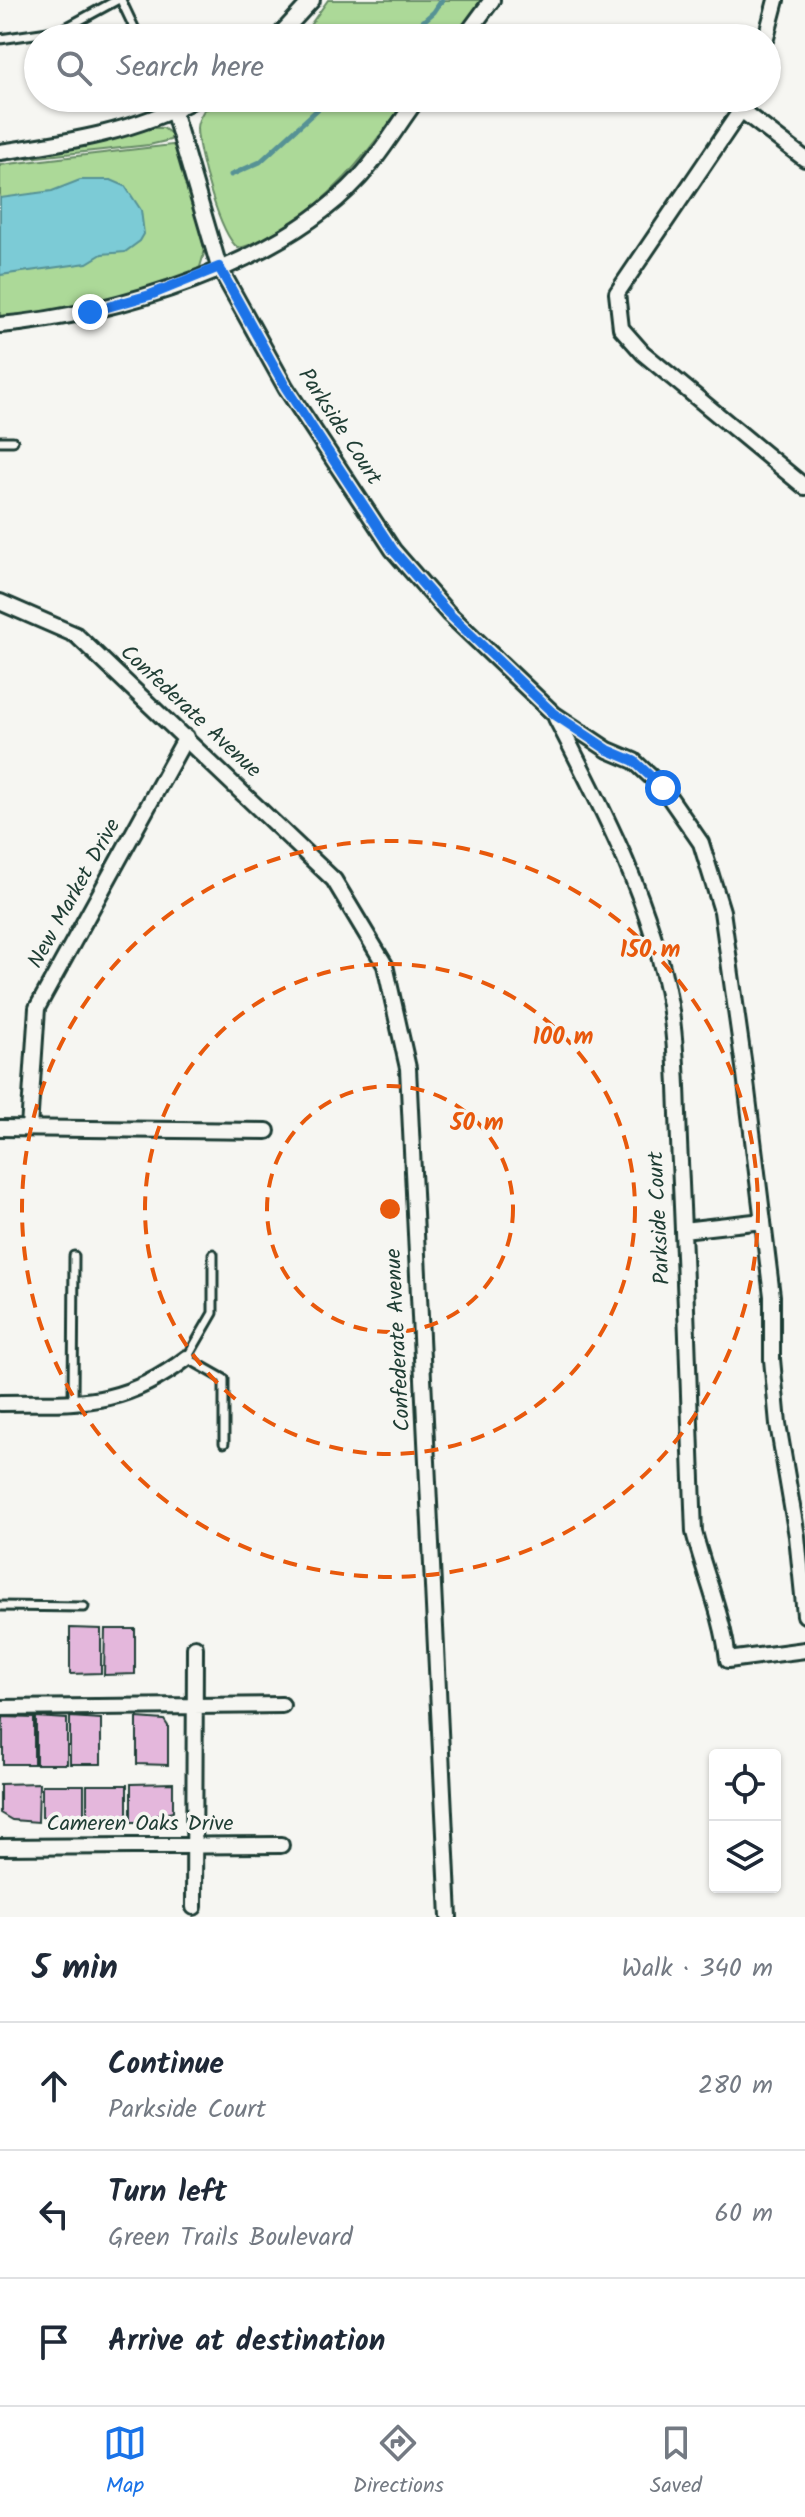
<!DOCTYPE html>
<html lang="en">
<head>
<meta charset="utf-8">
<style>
	:root { --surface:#fff; --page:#f6f6f7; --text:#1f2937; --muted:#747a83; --line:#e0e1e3; --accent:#1a73e8 }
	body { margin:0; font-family:Kalam,sans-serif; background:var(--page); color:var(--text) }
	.controls { position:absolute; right:24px; bottom:24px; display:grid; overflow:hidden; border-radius:8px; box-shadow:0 2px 6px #0004 }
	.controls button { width:72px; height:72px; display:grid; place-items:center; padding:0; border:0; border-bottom:2px solid var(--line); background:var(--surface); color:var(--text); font:40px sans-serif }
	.stop { position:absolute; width:24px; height:24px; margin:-18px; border:6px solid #1a73e8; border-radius:50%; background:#fff }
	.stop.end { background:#1a73e8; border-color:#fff; box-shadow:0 2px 8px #0008 }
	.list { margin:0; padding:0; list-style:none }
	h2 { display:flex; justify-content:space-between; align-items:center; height:104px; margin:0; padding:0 32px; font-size:34px }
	h2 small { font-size:26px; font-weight:400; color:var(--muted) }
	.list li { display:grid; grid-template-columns:52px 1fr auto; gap:24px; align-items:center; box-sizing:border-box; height:128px; padding:0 32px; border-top:2px solid var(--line) }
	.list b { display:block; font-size:30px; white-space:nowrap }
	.list p { margin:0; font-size:26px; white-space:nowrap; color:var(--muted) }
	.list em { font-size:26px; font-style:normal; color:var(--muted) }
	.icon { flex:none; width:44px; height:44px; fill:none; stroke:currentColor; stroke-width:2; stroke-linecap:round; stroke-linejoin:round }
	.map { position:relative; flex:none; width:805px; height:1917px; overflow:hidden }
	.search { position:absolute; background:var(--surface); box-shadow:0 2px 6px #0004; left:24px; right:24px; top:24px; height:88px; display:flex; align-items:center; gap:20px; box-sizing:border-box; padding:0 28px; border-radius:44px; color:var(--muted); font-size:30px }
	.sheet { height:488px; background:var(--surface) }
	nav { display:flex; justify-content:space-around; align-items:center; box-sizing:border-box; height:112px; border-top:2px solid var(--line); background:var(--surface); font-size:22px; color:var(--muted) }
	nav a { display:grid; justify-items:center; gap:4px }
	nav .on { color:var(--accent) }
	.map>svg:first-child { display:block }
	.green { fill:#acd998; stroke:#668b66; stroke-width:2 }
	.water { fill:#7bcbd6; stroke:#569295; stroke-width:2 }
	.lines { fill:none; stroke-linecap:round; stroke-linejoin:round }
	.stream { stroke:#569295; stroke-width:5 }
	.building { fill:#e4b7dc; stroke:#1f3d34; stroke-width:2 }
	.service-casing { stroke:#1f3d34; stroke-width:13 }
	.minor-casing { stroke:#1f3d34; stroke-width:20 }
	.service { stroke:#f6f6f2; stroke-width:7 }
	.minor { stroke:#f6f6f2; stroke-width:14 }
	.route { stroke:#1a73e8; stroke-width:10 }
	.ring { fill:none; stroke:#e8590c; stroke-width:4; stroke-dasharray:14 10 }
	.labels { text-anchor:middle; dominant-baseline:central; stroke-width:7; stroke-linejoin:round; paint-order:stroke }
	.street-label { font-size:22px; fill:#1f3d34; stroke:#f6f6f2 }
	.centre { fill:#e8590c; stroke:#f6f6f2; stroke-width:4 }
	.ring-label { font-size:24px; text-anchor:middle; font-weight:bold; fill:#e8590c; stroke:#f6f6f2; stroke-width:7; stroke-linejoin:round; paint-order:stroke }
</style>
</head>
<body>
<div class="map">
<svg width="805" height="1917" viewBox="0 0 805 1917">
	<rect width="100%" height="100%" fill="#f6f6f2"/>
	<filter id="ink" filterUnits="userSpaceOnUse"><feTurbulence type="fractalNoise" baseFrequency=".0125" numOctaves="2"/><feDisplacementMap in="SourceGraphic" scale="16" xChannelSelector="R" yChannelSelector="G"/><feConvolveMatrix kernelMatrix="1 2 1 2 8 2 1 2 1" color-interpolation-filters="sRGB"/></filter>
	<g filter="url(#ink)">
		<path class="green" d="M 328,0 L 485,0 L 456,38 L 301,38 Z
			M 233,98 L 408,98 C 369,150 336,198 278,231 C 266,237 252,246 238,248 C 220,235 197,151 197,128 C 197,121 201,115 204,110 Z
			M 152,128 L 163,128 L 173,135 L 170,140 L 149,145 L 0,161 L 99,143 Z
			M 172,145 L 176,147 L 205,250 L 200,267 C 150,302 60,311 0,318 L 0,165 Z"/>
		<path class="water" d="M 80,180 L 111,180 L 125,186 L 141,210 L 144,234 L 140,241 L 125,252 L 102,254 L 87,263 L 0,275 L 0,198 L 52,191 Z"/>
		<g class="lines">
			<path class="stream" d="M 404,38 L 434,12 L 442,0
				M 231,175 L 260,162 L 330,98"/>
		</g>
		<path class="building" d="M 70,1628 L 101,1629 L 101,1673 L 70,1674 Z
			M 105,1629 L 135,1629 L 135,1674 L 104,1675 Z
			M 3,1717 L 34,1718 L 34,1764 L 3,1764 Z
			M 36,1717 L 67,1719 L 67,1764 L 36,1764 Z
			M 70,1717 L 101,1719 L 101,1764 L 70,1764 Z
			M 137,1718 L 164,1720 L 168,1726 L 168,1765 L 137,1764 Z
			M 39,1783 L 38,1822 L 12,1820 L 0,1813 L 0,1784 Z
			M 173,1783 L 173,1812 L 148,1817 L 148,1822 L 131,1822 L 131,1784 Z
			M 42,1785 L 84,1785 L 84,1823 L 63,1823 L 64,1818 L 58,1816 L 42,1817 Z
			M 87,1785 L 127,1785 L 127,1821 L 87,1817 Z"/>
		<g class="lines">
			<defs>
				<path id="service" d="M 121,0 L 139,38
					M 0,39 L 62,30 L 117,0
					M 0,441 L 13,441
					M 213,1254 L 213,1313 L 187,1358 L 224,1379 L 224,1443
					M 73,1402 L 74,1256
					M 0,1606 L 84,1607"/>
				<path id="minor" d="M 277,38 L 312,0
					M 464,38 L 492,0
					M 766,38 L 776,0
					M 745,98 L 741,110 L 617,293 L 621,328 L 643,353 L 805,487
					M 173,110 L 219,267 L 286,388 L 393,550 L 448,613 L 554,714 L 608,750 L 634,761 L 663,788 L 701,843 L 722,911 L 745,1074 L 772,1296 L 772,1359 L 778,1424 L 797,1536 L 805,1615
					M 741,110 L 805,159
					M 0,152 C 69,142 135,132 197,98
					M 0,325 C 116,315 280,264 360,177 C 382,153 399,123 418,98
					M 0,602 L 76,635 L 334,880 L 385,965 L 408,1068 L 449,1917
					M 556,718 C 602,807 653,904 670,1005 C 678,1056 677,1110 680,1162 C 686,1285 689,1409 694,1532 C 705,1575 723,1616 728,1660 L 805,1650
					M 0,1128 L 267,1131
					M 29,1128 L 37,1008 L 186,737
					M 683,1230 L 763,1221
					M 0,1403 C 79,1402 120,1409 187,1358
					M 0,1708 L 282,1705
					M 0,1847 L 281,1845
					M 194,1907 L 195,1647"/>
			</defs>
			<use href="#service" class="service-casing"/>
			<use href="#minor" class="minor-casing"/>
			<use href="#service" class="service"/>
			<use href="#minor" class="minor"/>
		</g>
	</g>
	<g class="lines" filter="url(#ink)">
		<path class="route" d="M 90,312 L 150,295 L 219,267 L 286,388 L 393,550 L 448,613 L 554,714 L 608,750 L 634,761 L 663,788"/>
	</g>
	<g class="ring">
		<circle cx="390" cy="1209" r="123"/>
		<circle cx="390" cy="1209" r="245"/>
		<circle cx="390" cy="1209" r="368"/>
	</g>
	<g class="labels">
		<g class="street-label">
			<text transform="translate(339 427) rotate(57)">Parkside Court</text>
			<text transform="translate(190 712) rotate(43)">Confederate Avenue</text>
			<text transform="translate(75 894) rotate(-61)">New Market Drive</text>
			<text transform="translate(660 1218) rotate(-93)">Parkside Court</text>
			<text transform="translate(399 1340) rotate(-93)">Confederate Avenue</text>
			<text x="140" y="1824">Cameren Oaks Drive</text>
		</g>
	</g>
	<circle cx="390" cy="1209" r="12" class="centre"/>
	<g class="ring-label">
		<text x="650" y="957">150 m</text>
		<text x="563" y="1044">100 m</text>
		<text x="477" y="1130">50 m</text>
	</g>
</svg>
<div class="controls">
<button><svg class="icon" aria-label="locate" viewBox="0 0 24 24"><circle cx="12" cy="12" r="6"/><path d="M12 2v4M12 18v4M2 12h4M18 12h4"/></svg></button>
<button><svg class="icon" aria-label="layers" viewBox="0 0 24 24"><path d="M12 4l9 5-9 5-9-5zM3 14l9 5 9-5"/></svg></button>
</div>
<div class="stop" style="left:663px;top:788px"></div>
<div class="stop end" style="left:90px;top:312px"></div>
<div class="search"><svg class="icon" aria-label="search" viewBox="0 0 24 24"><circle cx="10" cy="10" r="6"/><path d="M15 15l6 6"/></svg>Search here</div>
</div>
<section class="sheet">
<h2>5 min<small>Walk · 340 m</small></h2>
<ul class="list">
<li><svg class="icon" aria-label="ahead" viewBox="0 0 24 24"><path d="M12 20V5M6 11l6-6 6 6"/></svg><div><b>Continue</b><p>Parkside Court</p></div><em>280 m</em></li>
<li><svg class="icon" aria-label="left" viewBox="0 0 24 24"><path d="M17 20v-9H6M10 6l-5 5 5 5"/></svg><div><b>Turn left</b><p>Green Trails Boulevard</p></div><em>60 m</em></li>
<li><svg class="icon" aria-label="arrive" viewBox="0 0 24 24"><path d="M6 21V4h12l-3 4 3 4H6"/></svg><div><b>Arrive at destination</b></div></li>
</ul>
</section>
<nav>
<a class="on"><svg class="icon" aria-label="map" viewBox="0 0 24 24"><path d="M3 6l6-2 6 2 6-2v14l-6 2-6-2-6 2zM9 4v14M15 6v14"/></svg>Map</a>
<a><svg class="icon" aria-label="directions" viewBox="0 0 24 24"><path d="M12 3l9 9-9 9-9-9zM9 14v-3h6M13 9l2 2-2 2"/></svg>Directions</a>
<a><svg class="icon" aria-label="saved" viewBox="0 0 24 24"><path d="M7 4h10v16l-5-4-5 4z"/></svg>Saved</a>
</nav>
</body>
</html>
